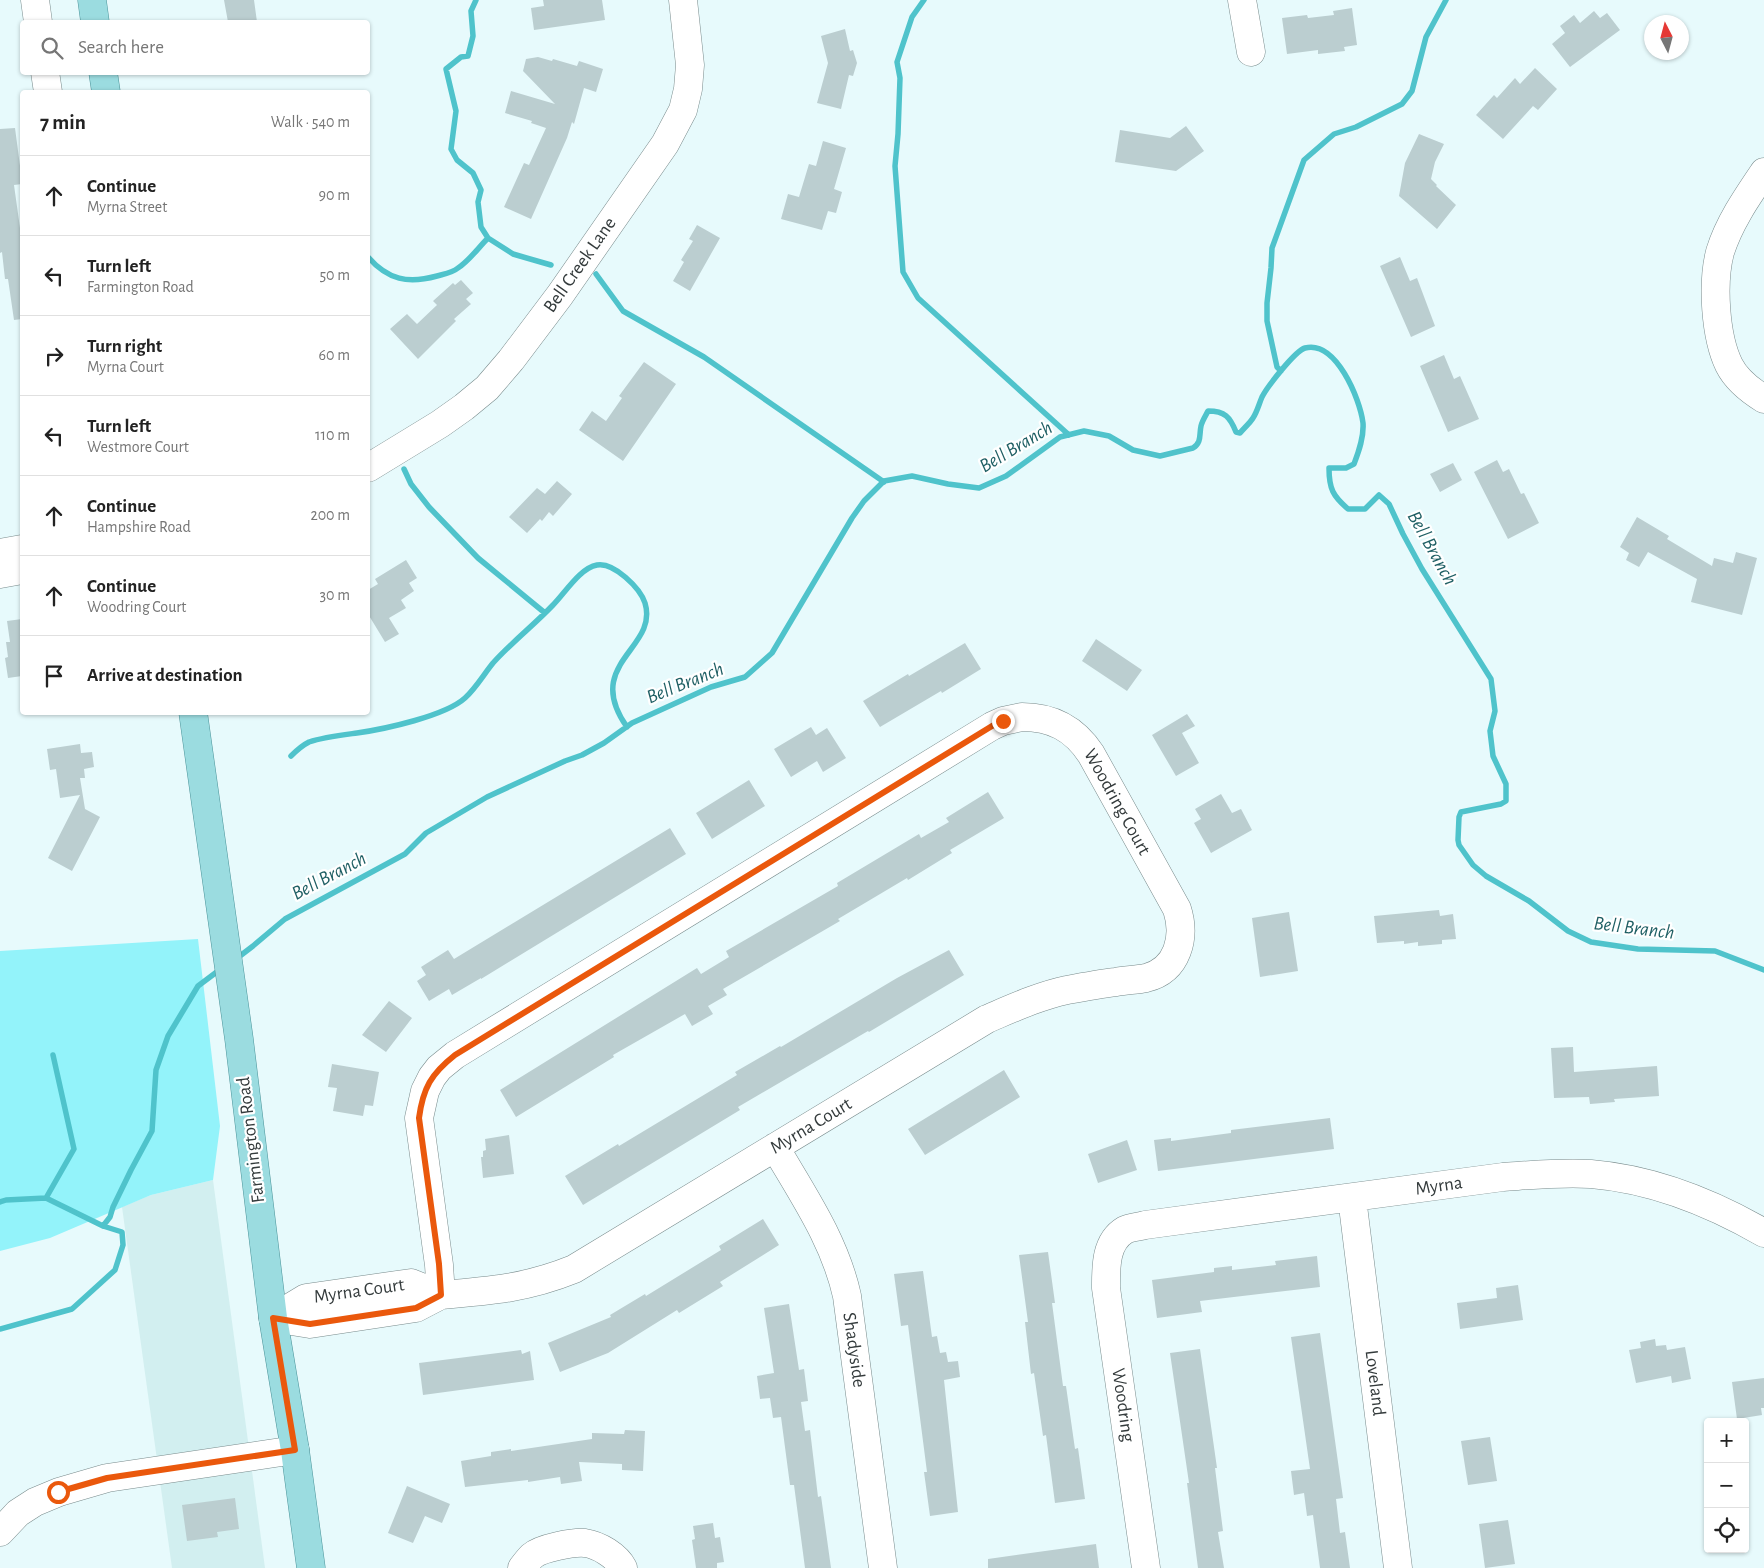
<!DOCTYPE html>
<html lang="en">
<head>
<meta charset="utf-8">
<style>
	:root { --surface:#fff; --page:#f6f6f6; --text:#222; --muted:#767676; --line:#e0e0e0 }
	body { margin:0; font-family:"Alegreya Sans",sans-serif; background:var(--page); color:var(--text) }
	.controls { position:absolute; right:15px; bottom:15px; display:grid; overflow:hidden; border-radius:5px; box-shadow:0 1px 4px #0004 }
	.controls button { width:45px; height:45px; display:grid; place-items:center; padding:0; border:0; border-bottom:1px solid var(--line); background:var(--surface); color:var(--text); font:25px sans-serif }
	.compass { position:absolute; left:1644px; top:15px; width:45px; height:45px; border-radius:50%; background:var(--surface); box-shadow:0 1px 4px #0004; rotate:354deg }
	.stop { position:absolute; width:15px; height:15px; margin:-11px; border:4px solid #ea580c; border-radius:50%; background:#fff }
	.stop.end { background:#ea580c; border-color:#fff; box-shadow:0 1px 5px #0008 }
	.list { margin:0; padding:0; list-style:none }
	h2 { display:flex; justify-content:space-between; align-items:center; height:65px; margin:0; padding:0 20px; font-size:21px }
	h2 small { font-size:16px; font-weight:400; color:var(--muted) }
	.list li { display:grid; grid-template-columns:32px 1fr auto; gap:15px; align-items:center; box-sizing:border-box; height:80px; padding:0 20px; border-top:1px solid var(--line) }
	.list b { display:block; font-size:19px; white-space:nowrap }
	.list p { margin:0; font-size:16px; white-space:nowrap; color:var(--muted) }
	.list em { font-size:16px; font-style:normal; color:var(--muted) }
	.icon { flex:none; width:28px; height:28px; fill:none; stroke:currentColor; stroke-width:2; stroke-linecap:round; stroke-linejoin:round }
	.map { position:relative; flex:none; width:1764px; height:1568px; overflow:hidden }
	.search { position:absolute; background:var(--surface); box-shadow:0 1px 4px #0004; left:20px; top:20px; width:350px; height:55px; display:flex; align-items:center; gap:12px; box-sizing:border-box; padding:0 18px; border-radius:5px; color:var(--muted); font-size:19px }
	.panel { position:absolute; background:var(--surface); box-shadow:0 1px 4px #0004; left:20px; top:90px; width:350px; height:625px; border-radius:5px }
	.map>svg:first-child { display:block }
	.built { fill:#d2eff0 }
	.green { fill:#93f3fa }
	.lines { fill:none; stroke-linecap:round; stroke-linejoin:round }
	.stream { stroke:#4fc3cb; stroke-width:5.5 }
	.building { fill:#bbced0 }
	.minor-casing { stroke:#798b8c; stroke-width:29 }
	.major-casing { stroke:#4c949a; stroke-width:29 }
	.minor { stroke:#fff; stroke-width:28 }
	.major { stroke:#9bdce0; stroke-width:28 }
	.route { stroke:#ea580c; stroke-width:6 }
	.labels { text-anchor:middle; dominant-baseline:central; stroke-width:4.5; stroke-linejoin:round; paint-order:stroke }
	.street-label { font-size:19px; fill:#343b3c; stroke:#fff }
	.water-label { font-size:20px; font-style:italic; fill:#1f5f64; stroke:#fff }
</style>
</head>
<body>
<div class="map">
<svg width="1764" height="1568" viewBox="0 0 1764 1568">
	<rect width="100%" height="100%" fill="#e7fafc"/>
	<path class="built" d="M 213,1180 L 265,1568 L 172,1568 L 122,1207 L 151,1195 Z"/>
	<path class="green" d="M 198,939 L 220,1126 L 213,1180 L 151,1195 L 50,1238 L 0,1251 L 0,951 Z"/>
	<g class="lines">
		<path class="stream" d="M 476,0 L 471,11 L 473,36 L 468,56 L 461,57 L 446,69 L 456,111 L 451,149 L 457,160 L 473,173 L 481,190 L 478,202 L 481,227 L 488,238 L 513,254 L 551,265
			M 924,0 L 912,17 L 897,62 L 900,78 L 898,134 L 895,166 L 903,272 L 918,298 L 1069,435
			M 368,257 C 388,280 408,284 437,276 C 444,274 452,273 458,268 C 469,261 479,247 488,238
			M 596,274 L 623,311 L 704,357 L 884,482
			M 1281,371 L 1277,367 L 1267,321 L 1267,303 L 1271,268 L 1272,248 L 1304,160 L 1334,134 L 1356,127 L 1402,104 L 1412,91 L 1426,37 L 1446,0
			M 404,469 L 411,484 L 429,507 L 478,558 L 545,613
			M 291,756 C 296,751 303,745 309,742 C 324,737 342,735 357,733 C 385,729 445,716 465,698 C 476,688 484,674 493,663 C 512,642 534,625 553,605 C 565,593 580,568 597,565 C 614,562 640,588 645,603 C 659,649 582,663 627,727
			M 236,959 L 253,946 L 285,919 L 405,854 L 426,833 L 487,797 L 565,761 L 582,755 L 604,743 L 632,723 L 711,687 L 745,677 L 772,653 L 852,518 L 864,501 L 884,481 L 912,476 L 948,484 L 979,488 L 1006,476 L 1060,437 L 1084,431 L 1109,436 L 1133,450 L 1160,456 L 1193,448 C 1202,442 1199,435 1201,426 C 1202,421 1206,415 1208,411 C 1225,411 1230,417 1236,432 L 1240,433 C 1244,428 1250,423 1253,418 C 1257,412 1259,404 1262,397 C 1267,387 1295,351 1305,348 C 1336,340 1360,399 1363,423 C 1364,437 1359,451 1354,464 L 1346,468 L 1329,468 C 1329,489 1333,496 1348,509 L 1365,509 L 1379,495 L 1389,504 L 1403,534 L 1422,569 L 1491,679 L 1495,711 L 1490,731 L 1493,756 L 1506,784 L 1506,801 L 1501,804 L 1461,812 L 1459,817 L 1458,840 L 1459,845 L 1473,865 L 1486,876 L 1529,901 L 1568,931 L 1591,942 L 1638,949 L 1715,951 L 1764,970
			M 46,1198 L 74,1149 L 53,1055
			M 0,1202 L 6,1200 L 46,1198 L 103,1226 L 122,1232 L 123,1245 L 115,1270 L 72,1309 L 0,1329
			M 103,1226 L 110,1217 L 113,1207 L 131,1170 L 152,1131 L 156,1070 L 168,1036 L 198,986 L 222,968"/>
	</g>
	<path class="building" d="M 224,0 L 254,0 L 257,22 L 228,22 Z
		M 543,0 L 602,0 L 605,20 L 534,30 L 531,8 L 544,6 Z
		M 1352,8 L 1357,45 L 1344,47 L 1345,51 L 1318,54 L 1318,50 L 1287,54 L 1282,18 L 1307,15 L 1308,18 L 1334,15 L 1333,11 Z
		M 1594,11 L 1600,18 L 1607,13 L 1620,30 L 1570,67 L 1552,44 L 1565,33 L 1560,26 L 1574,15 L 1580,23 Z
		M 845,29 L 850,51 L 853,50 L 857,63 L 853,76 L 849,75 L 841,109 L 817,103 L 828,63 L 821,36 Z
		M 538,57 L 552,61 L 553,59 L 577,66 L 579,61 L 603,69 L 596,92 L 584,88 L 574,124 L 572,122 L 567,138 L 531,219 L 504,207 L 524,163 L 529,165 L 546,128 L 531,123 L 532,121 L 505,113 L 511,91 L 555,104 L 523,71 L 526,59 Z
		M 1535,68 L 1557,89 L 1538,110 L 1533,106 L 1503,139 L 1476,115 L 1494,95 L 1497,98 L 1515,78 L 1520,84 Z
		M 1186,126 L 1204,151 L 1176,171 L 1115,162 L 1120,130 L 1170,138 Z
		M 15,128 L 22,181 L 22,184 L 14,185 L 20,228 L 22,228 L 22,319 L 14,320 L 8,279 L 5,279 L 2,252 L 0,253 L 0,129 Z
		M 1419,134 L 1444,144 L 1435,162 L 1431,179 L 1437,185 L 1436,186 L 1456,205 L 1437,229 L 1399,196 L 1405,163 Z
		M 823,141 L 846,148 L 834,189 L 842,192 L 836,213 L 828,211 L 822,230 L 781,219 L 788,194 L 799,197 L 809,164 L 816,166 Z
		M 697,225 L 720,238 L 690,291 L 673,281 L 684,262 L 681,260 L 693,241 L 689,239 Z
		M 1400,257 L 1410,281 L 1417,278 L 1435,326 L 1411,337 L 1380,266 Z
		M 461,280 L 473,293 L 466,299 L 471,304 L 454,319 L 456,321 L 418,359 L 390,329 L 407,314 L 417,324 L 437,305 L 433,301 L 453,283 L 455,285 Z
		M 1444,355 L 1454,379 L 1460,376 L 1479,419 L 1448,432 L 1420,366 Z
		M 644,362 L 676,384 L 623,461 L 579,430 L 592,411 L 606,421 L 622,398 L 619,396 Z
		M 1497,460 L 1503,472 L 1509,469 L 1521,494 L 1524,493 L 1539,523 L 1508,539 L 1474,472 Z
		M 1453,463 L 1462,480 L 1440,492 L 1430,474 Z
		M 557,481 L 572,494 L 553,516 L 549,512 L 542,521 L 540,519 L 527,533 L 509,517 L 537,488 L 545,494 Z
		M 1637,517 L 1669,536 L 1667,539 L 1712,566 L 1714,558 L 1733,563 L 1736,552 L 1757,558 L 1742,615 L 1691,602 L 1697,579 L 1648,552 L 1639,567 L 1626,560 L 1629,553 L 1620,547 Z
		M 406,560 L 417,578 L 409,583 L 414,591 L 401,600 L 406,608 L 389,618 L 399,634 L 385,642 L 368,614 L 368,590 L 378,584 L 375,579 Z
		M 22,619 L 22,676 L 8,678 L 5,658 L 8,657 L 6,642 L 10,642 L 7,621 Z
		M 1096,639 L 1142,670 L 1127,691 L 1082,661 Z
		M 965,643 L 981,669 L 942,693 L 941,691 L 880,727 L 863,701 L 908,674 L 909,676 Z
		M 1187,714 L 1195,726 L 1182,733 L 1199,763 L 1176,776 L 1152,735 Z
		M 811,727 L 816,735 L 827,728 L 846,758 L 823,772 L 817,761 L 791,777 L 774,749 Z
		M 80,744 L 81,753 L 92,752 L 94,767 L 84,769 L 85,778 L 80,778 L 85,809 L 100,817 L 72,871 L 48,858 L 80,795 L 60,798 L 56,769 L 50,770 L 47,749 Z
		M 749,780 L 765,806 L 712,839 L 696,813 Z
		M 988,792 L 1004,818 L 950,850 L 952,853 L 908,880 L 907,878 L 838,919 L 840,921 L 723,989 L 727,995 L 708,1006 L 713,1014 L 692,1026 L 685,1014 L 613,1055 L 614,1057 L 516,1117 L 500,1090 L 697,968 L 701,974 L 729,957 L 726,951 L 838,886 L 837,883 L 919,834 L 921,838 L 949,822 L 946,818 Z
		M 1221,794 L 1232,813 L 1241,809 L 1252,830 L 1211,853 L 1194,823 L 1201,819 L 1195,809 Z
		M 670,828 L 686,854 L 481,979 L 481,978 L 452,995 L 449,989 L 429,1001 L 417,981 L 426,975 L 421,967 L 448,950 L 454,959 Z
		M 1439,910 L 1440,916 L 1453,914 L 1456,939 L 1442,940 L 1442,944 L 1418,946 L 1418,942 L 1404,944 L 1404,941 L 1377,943 L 1374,916 Z
		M 1289,912 L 1298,971 L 1260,977 L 1252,918 Z
		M 949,950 L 964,975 L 869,1032 L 868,1031 L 738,1107 L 740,1110 L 583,1205 L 565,1176 L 618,1144 L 619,1146 L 737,1075 L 735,1072 L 780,1046 L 781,1047 L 897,978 Z
		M 389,1001 L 412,1018 L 386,1052 L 362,1035 Z
		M 1573,1047 L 1574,1072 L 1657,1066 L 1659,1096 L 1614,1099 L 1615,1102 L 1590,1104 L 1589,1097 L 1554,1098 L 1551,1048 Z
		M 332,1064 L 379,1072 L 373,1106 L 365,1105 L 363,1116 L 333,1111 L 337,1088 L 328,1087 Z
		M 1004,1070 L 1020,1097 L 925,1155 L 908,1129 Z
		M 1330,1118 L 1334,1149 L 1158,1171 L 1154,1140 L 1171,1138 L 1171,1141 L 1231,1133 L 1231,1130 Z
		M 509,1135 L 514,1174 L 483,1178 L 481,1157 L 483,1157 L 483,1151 L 486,1150 L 485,1139 Z
		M 1127,1140 L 1137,1170 L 1098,1183 L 1088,1154 Z
		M 763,1219 L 779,1245 L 720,1282 L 723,1286 L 679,1313 L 677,1310 L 608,1353 L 560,1372 L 548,1343 L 611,1317 L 610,1315 L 645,1294 L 646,1296 L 721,1250 L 719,1246 Z
		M 1048,1252 L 1055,1303 L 1052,1303 L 1063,1386 L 1066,1386 L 1075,1449 L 1078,1448 L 1085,1499 L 1055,1503 L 1046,1435 L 1043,1436 L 1034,1373 L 1031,1374 L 1025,1322 L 1028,1322 L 1019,1255 Z
		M 1317,1256 L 1320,1287 L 1200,1301 L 1202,1312 L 1157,1318 L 1152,1280 L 1214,1272 L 1214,1268 L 1232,1266 L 1232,1270 L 1276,1265 L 1275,1261 Z
		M 923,1271 L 932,1337 L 937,1336 L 940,1353 L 946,1352 L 948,1362 L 958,1361 L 960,1377 L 944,1380 L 958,1512 L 930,1516 L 924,1472 L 927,1472 L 908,1325 L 901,1326 L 894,1274 Z
		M 1518,1285 L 1523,1320 L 1460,1329 L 1457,1303 L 1497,1298 L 1496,1288 Z
		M 789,1304 L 799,1370 L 804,1369 L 808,1401 L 801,1402 L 805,1431 L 810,1430 L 818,1497 L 821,1496 L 831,1568 L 805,1568 L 794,1485 L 790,1485 L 781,1417 L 773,1418 L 770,1398 L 760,1399 L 757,1376 L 774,1373 L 764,1308 Z
		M 1320,1333 L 1343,1498 L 1336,1499 L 1340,1533 L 1345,1532 L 1350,1568 L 1320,1568 L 1313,1515 L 1307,1516 L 1304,1493 L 1294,1495 L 1291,1471 L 1310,1469 L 1291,1337 Z
		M 1655,1339 L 1656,1346 L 1666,1345 L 1667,1350 L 1685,1347 L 1691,1379 L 1672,1383 L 1671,1376 L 1636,1383 L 1629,1350 L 1641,1348 L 1640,1342 Z
		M 1200,1349 L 1217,1468 L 1215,1468 L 1223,1531 L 1218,1532 L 1224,1568 L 1198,1568 L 1187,1483 L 1189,1483 L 1170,1353 Z
		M 521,1350 L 522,1354 L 530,1351 L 534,1380 L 423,1395 L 419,1363 Z
		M 1764,1378 L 1764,1408 L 1761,1408 L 1762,1415 L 1737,1419 L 1732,1382 Z
		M 625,1430 L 645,1431 L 643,1471 L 622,1470 L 622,1464 L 579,1462 L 582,1481 L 561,1484 L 560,1477 L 528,1482 L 528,1480 L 465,1487 L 461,1461 L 491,1456 L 491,1452 L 511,1449 L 511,1451 L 592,1439 L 592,1433 L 624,1434 Z
		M 1490,1437 L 1497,1481 L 1468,1485 L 1461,1441 Z
		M 407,1486 L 450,1504 L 442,1523 L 425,1516 L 413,1543 L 388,1533 Z
		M 235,1498 L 239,1529 L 217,1532 L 218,1537 L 187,1541 L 182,1505 Z
		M 1508,1520 L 1515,1564 L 1485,1568 L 1479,1524 Z
		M 713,1523 L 715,1538 L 720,1537 L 724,1562 L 717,1563 L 717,1568 L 696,1568 L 692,1540 L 695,1539 L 693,1526 Z
		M 1096,1544 L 1099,1568 L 988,1568 L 988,1559 Z"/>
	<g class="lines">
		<defs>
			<path id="minor" d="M 35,0 L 38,22
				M 1242,0 L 1251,52
				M 45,72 L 48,92
				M 1764,172 C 1747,197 1729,223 1720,252 C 1712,283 1715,336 1729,365 C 1736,379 1751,391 1764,399
				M 368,468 L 440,424 L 464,407 L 487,388 L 511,360 L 560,295 L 665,144 L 683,110 L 688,89 L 690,65 L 683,0
				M 0,553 L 22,549
				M 0,574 L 22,570
				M 1022,717 C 1052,717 1074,728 1091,754 L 1177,909 C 1186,937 1178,970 1146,978 C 1137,980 1126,980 1116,982 C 1099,984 1083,987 1067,990 C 1039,996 1013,1008 987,1019 L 574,1269 C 527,1288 491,1291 441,1295 L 439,1265 L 419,1118 L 425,1091 L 432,1077 L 439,1068 L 455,1055 L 992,726 L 1003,721 Z
				M 775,1147 C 803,1195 835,1241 847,1296 L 883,1568
				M 1352,1198 L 1398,1568
				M 411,1283 L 441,1295 L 416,1308 L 310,1324 L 273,1318 L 306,1298 Z
				M 0,1532 L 18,1513 L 35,1502 L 59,1492 L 107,1478 L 295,1450
				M 522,1568 C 525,1564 529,1559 532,1556 C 541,1548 573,1542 585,1543 C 599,1545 617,1556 623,1568
				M 1146,1568 L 1106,1288 C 1106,1268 1105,1242 1125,1230 C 1131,1227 1138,1227 1145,1225 L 1503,1177 C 1532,1175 1561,1172 1591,1174 C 1651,1179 1712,1203 1764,1233"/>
			<path id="major" d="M 92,0 L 95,22
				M 103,72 L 106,92
				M 193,712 L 239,1039 L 273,1318 L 295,1450 L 311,1568"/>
		</defs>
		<use href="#minor" class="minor-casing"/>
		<use href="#major" class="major-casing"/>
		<use href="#minor" class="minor"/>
		<use href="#major" class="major"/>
	</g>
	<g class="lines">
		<path class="route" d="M 58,1492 L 107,1478 L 295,1450 L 273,1318 L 310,1324 L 416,1308 L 441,1295 L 439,1264 L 419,1118 C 423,1088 431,1074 455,1055 L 992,726 L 1003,721"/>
	</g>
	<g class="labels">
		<g class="street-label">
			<text transform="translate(580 265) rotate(-55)">Bell Creek Lane</text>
			<text transform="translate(1117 802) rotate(61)">Woodring Court</text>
			<text transform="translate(811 1126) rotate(-31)">Myrna Court</text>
			<text transform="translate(251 1140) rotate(-97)">Farmington Road</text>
			<text transform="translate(1439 1186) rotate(-8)">Myrna</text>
			<text transform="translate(359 1291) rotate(-8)">Myrna Court</text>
			<text transform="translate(854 1350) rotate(82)">Shadyside</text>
			<text transform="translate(1375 1383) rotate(83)">Loveland</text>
			<text transform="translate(1123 1405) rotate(82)">Woodring</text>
		</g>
		<g class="water-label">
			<text transform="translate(1016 447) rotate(-31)">Bell Branch</text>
			<text transform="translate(1432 548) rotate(61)">Bell Branch</text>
			<text transform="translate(685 683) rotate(-22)">Bell Branch</text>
			<text transform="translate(329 876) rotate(-28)">Bell Branch</text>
			<text transform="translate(1634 928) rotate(7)">Bell Branch</text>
		</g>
	</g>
</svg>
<div class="controls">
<button>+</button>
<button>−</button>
<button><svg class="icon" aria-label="locate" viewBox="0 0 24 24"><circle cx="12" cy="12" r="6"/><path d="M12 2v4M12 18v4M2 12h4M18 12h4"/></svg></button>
</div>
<svg class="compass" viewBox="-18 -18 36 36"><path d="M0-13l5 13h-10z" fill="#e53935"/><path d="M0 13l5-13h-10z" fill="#767676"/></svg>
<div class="stop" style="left:58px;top:1492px"></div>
<div class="stop end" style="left:1003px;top:721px"></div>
<div class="search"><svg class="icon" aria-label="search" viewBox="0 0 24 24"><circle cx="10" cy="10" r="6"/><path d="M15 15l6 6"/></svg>Search here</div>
<section class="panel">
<h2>7 min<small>Walk · 540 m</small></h2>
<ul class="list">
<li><svg class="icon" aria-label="ahead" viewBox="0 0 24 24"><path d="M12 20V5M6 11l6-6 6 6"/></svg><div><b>Continue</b><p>Myrna Street</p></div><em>90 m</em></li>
<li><svg class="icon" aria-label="left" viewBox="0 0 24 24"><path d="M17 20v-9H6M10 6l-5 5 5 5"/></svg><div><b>Turn left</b><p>Farmington Road</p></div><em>50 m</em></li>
<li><svg class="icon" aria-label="right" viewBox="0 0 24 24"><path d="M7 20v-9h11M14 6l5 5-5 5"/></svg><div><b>Turn right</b><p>Myrna Court</p></div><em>60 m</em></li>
<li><svg class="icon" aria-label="left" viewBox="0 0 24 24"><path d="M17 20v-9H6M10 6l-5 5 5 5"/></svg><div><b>Turn left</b><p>Westmore Court</p></div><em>110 m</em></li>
<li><svg class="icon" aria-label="ahead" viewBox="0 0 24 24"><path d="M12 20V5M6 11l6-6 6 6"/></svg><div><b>Continue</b><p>Hampshire Road</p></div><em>200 m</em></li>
<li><svg class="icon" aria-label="ahead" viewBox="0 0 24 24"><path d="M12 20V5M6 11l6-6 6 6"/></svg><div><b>Continue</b><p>Woodring Court</p></div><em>30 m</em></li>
<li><svg class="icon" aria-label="arrive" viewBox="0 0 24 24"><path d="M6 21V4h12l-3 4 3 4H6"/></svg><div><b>Arrive at destination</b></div></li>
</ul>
</section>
</div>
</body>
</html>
